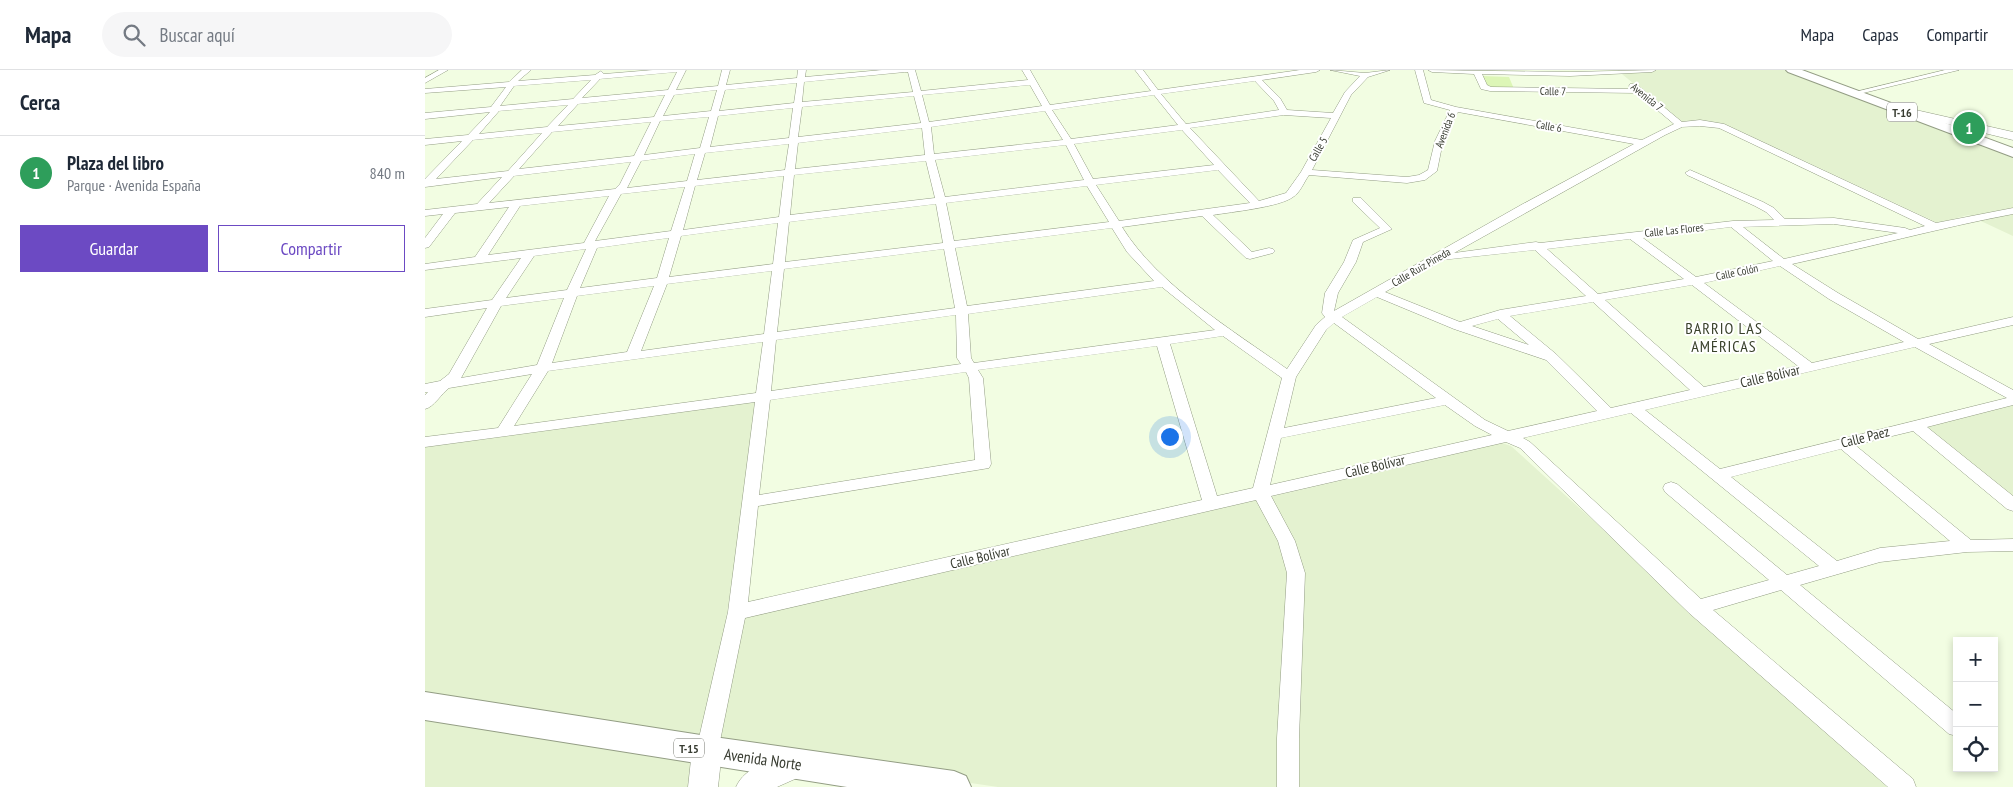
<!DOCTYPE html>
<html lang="es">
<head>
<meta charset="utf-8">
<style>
	:root { --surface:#fff; --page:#f6f6f7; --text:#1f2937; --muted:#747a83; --line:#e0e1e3; --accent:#6c4ac3 }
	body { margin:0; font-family:"PT Sans Narrow",sans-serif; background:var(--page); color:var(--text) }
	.controls { position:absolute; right:15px; bottom:15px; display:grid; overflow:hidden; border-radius:0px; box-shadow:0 2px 8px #0003 }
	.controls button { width:45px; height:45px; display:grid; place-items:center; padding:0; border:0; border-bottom:1px solid var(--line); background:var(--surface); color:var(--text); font:25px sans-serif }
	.you { position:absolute; left:744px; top:366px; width:18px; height:18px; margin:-12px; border:4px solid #fff; border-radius:50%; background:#1a73e8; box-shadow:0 0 0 8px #1a73e833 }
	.badge { display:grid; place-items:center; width:32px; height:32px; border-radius:50%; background:var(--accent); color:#fff; font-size:16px; font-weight:700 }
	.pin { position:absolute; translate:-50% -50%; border:2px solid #fff; box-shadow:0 1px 5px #0006 }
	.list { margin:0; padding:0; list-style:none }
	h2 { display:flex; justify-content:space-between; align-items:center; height:65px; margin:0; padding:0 20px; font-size:21px }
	h2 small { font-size:16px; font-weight:400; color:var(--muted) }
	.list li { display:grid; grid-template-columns:32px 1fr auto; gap:15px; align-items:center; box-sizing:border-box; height:75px; padding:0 20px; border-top:1px solid var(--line) }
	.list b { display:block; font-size:19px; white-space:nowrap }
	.list p { margin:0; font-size:16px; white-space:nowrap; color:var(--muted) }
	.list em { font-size:16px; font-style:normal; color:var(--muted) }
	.actions { display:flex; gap:10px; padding:15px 20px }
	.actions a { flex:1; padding:11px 0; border:1px solid var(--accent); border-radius:0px; text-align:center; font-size:18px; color:var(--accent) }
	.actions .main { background:var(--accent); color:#fff }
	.icon { flex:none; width:28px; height:28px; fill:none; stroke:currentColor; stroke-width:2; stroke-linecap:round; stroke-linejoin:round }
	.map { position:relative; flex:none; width:1588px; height:717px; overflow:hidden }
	header { display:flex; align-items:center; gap:30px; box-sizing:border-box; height:70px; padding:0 25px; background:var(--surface); border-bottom:1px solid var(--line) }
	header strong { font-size:24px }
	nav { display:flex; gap:28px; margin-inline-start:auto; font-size:18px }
	.search { width:350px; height:45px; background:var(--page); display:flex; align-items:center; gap:12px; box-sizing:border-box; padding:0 18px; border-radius:28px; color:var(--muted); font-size:19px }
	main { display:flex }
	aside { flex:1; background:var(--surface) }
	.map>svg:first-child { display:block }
	.built { fill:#e4f2d0 }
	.green { fill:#ddf6b7 }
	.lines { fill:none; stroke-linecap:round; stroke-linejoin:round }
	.minor-casing { stroke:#939d84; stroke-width:1 }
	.major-casing { stroke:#939d84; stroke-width:1 }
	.highway-casing { stroke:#939d84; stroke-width:2 }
	.minor { fill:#fff; fill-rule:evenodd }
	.major { fill:#fff; fill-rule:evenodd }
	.highway { fill:#fff; fill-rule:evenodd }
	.labels { text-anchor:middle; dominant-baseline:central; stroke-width:4; stroke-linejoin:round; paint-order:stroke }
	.far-street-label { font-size:11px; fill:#383c31; stroke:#fff }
	.shield { fill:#fff; stroke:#74766f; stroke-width:1 }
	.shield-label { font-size:12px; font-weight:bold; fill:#383c31 }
	.street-label { font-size:14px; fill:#383c31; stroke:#fff }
	.quarter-label { font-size:16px; letter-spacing:1px; fill:#39412b; stroke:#fff }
	.near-street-label { font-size:16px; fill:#383c31; stroke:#fff }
</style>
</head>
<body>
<header>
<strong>Mapa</strong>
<div class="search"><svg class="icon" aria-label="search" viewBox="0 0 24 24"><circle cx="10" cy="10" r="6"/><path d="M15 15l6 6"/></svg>Buscar aquí</div>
<nav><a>Mapa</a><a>Capas</a><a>Compartir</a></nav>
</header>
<main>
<aside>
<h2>Cerca<small></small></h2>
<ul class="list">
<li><span class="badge" style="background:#2e9e5b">1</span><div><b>Plaza del libro</b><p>Parque · Avenida España</p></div><em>840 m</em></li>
</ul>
<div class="actions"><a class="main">Guardar</a><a>Compartir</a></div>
</aside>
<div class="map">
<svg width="1588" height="717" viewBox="0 0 1588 717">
	<rect width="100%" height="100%" fill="#f2fde2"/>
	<path class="built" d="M 1192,0 L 1370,0 L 1580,78 L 1588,76 L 1588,166 L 1543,145 L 1513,153 L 1313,60 L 1299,55 L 1257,53 Z
		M 334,328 L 301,550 L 519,502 L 984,395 L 1074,372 L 1086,376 L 1462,717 L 573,717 L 278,674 L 271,717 L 0,717 L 0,373 Z
		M 1588,334 L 1588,441 L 1493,356 Z"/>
	<path class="green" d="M 1057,6 L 1084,7 L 1089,19 L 1062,18 Z"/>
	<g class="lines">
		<defs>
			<path id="minor" d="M 14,0 L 23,0 L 0,13 L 0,8 Z
				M 97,0 L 106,0 L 93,11 L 170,5 L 176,1 L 179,4 L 228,0 L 261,0 L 251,20 L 293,16 L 297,0 L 305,0 L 301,15 L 372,8 L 373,0 L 381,0 L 380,7 L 457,0 L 490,0 L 496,21 L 603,10 L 597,0 L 605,0 L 625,35 L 726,21 L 710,0 L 718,0 L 733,20 L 875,0 L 895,0 L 891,2 L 837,10 L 855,28 L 862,40 L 908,43 L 920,22 L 935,6 L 905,0 L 940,3 L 965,0 L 943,7 L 926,25 L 887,100 L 982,107 L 994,105 L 1003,100 L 1010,71 L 1025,40 L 999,33 L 990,0 L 998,0 L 1006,30 L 1031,37 L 1217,70 L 1249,54 L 1212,23 L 1065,21 L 1056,19 L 1049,4 L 1007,2 L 1003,0 L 1145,2 L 1231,0 L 1227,2 L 1145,6 L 1057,4 L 1062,15 L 1066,17 L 1206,19 L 1204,16 L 1205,14 L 1211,14 L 1257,52 L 1275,50 L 1299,54 L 1511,153 L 1588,138 L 1588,144 C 1514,158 1441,178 1367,194 L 1413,223 L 1493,269 L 1588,247 L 1588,255 L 1504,274 L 1588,320 L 1588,335 L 1502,357 L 1588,426 L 1588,441 L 1582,439 L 1488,361 L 1430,375 L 1546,470 L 1588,469 L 1588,481 L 1542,482 L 1455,492 L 1375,515 L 1532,644 L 1532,666 L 1524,664 L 1356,520 L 1288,540 L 1488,709 L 1491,717 L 1463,717 L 1264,543 L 1095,378 L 1081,372 L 846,426 L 870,471 L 880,503 L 874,668 L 874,717 L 852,717 L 852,668 L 862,503 L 853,471 L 831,430 L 320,548 L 293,681 L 290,688 L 282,691 L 274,688 L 271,681 L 303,542 L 330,332 L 0,377 L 0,367 L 73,358 L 107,304 L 24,318 C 16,324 9,337 0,339 L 0,325 L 3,322 L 0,322 L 0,314 L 15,311 L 24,304 L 62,238 L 0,247 L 0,239 L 67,230 L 96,188 L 0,200 L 0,194 L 50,187 L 84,137 L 30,143 L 4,177 L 0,178 L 0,168 L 18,144 L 0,146 L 0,140 L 52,134 L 77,107 L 0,117 L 0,109 L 37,71 L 0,75 L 0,69 L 43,65 L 65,42 L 0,49 L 0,43 L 66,37 L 81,17 L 0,23 L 0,19 L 84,12 ZM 252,2 L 243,20 L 157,28 L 175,9 ZM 480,2 L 483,2 L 488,22 L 377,32 L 379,12 ZM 166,10 L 148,29 L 75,36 L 89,16 ZM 830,11 L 849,31 L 854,40 L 761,54 L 736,24 ZM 372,13 L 369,33 L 294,41 L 300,20 ZM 605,15 L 617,36 L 504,52 L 497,25 ZM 292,20 L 286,41 L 238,46 L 249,25 ZM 240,25 L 229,47 L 133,56 L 153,34 ZM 729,25 L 753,55 L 646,69 L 627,40 ZM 489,26 L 496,53 L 373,67 L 377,37 ZM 143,35 L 122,57 L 54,64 L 74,41 ZM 368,38 L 364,68 L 285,77 L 293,46 ZM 620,41 L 638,70 L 509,84 L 506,57 ZM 1033,42 L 1209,74 L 1096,135 L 909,241 L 913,223 L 931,192 L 938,172 L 967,159 L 936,128 L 928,128 L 928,132 L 955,158 L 928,170 L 919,192 L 900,223 L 897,243 L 900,247 L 891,255 L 862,299 C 807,260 733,215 697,157 L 777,146 L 821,188 L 825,189 L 848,183 L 850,181 L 848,179 L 844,178 L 827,182 L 788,145 C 806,142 855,137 868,127 C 875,123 879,112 884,105 L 982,113 L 1000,110 L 1012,101 L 1018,71 ZM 859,45 L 906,48 L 876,102 L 861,123 L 834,131 L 765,58 ZM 284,47 L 275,78 L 219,85 L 235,51 ZM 226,52 L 209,86 L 94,99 L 127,62 ZM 1275,56 L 1294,58 L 1500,156 L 1485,160 L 1480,158 L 1409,148 L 1360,149 L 1349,138 L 1338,132 L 1265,100 L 1260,103 L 1262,105 L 1330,136 L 1341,142 L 1349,150 L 1308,151 L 1115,173 L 1111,172 L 1029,183 L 1240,65 L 1257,57 ZM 497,58 L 500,85 L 370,99 L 373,73 ZM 757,60 L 789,95 L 668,109 L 649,74 ZM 117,63 L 83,101 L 11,109 L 48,70 ZM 364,74 L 360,100 L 272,110 L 280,83 ZM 641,75 L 659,110 L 520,127 L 510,90 ZM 270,84 L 262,111 L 202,118 L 216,91 ZM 501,91 L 510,128 L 365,145 L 369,105 ZM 206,92 L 195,114 L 190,119 L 64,133 L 89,106 ZM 793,100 L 825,133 L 694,151 L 671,115 ZM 359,106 L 354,147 L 258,160 L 270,116 ZM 662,116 L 684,152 L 529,171 L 521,133 ZM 260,117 L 246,161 L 170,171 L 196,124 ZM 184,126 L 159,173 L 63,185 L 95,136 ZM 511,134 L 518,173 L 360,192 L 364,152 ZM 353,153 L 348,194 L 244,207 L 256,166 ZM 1409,154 L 1473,163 L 1359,189 L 1318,157 ZM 1306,157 L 1348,191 L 1271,207 L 1218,168 ZM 687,158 L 702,182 L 729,211 L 542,236 L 530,178 ZM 244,168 L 232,208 L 155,218 L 172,178 ZM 1205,169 L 1259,209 L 1173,224 L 1122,179 ZM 161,179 L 142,220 L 81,228 L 109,186 ZM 519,179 L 530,238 L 352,262 L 359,199 ZM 1110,180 L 1161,226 L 1075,240 L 1035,252 L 960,222 L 1017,190 ZM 1355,196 L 1404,229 L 1479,272 L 1387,293 L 1279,213 ZM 347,201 L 339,264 L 216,281 L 242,214 ZM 1267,215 L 1373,296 L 1279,317 L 1180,230 ZM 229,216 L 202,282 L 127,293 L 152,226 ZM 737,217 L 790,260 L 549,293 L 546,288 L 543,244 ZM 952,227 L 1029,259 L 1121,290 L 1172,341 L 1083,361 L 1060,350 L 917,247 ZM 139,228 L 112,295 L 36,308 L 76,236 ZM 1168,232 L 1265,320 L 1186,338 L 1131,284 L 1085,246 ZM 531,245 L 532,288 L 536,294 L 346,321 L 351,270 ZM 1073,249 L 1104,275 L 1047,256 ZM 909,253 L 1011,328 L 859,358 L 871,307 L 901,260 ZM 798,266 L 857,308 L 828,418 L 792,426 L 745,274 ZM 338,272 L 331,323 L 89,356 L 123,301 ZM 732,276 L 777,430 L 323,532 L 333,436 L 564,398 L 566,394 L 558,308 L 553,300 ZM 1490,277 L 1582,328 L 1295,399 L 1220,340 ZM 541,302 L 544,308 L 550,390 L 334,425 L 345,330 ZM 1020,335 L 1050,356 L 1067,365 L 845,415 L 856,368 ZM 1206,343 L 1394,496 L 1362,505 L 1252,414 L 1246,412 L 1240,414 L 1238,418 L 1240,422 L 1344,510 L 1276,529 L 1105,372 L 1098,368 ZM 1416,379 L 1525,471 L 1455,478 L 1412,491 L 1306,407 Z
				M 1520,0 L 1534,0 L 1434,24 L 1430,22 Z"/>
			<path id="major" d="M 1473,36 L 1588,62 L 1588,70 L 1469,41 L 1467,39 L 1469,37 Z
				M 282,668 L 292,672 L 297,681 L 293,717 L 263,717 L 267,681 L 272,672 Z
				M 369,681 L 379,685 L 384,695 L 379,705 L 352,717 L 311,717 C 320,696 349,689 369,681 Z"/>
			<path id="highway" d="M 1361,0 L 1377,0 L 1588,78 L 1588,87 L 1363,2 Z
				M 0,622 L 282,666 L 529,701 L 541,706 L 546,717 L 422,717 L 0,650 Z"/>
		</defs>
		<use href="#minor" class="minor-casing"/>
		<use href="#major" class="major-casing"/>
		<use href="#highway" class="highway-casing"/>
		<use href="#minor" class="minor"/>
		<use href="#major" class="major"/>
		<use href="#highway" class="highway"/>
	</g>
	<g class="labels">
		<g class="far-street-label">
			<text transform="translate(1128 21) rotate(1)">Calle 7</text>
			<text transform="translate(1222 27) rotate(39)">Avenida 7</text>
			<text transform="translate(1124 56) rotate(10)">Calle 6</text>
			<text transform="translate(1020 60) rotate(-69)">Avenida 6</text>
			<text transform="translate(893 79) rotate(-60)">Calle 5</text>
			<text transform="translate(1249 160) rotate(-6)">Calle Las Flores</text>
			<text transform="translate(996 197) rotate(-30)">Calle Ruiz Pineda</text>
			<text transform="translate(1312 202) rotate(-12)">Calle Colón</text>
		</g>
		<g class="shield">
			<rect x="1462" y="32.5" width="30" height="19" rx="4"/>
			<rect x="249" y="668.5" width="30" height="19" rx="4"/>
		</g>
		<g class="shield-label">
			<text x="1477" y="42">T-16</text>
			<text x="264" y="678">T-15</text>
		</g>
		<g class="street-label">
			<text transform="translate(1345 306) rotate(-13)">Calle Bolívar</text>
			<text transform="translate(1440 367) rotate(-14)">Calle Paez</text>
			<text transform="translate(950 396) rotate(-13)">Calle Bolívar</text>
			<text transform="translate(555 487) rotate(-13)">Calle Bolívar</text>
		</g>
		<g class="quarter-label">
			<text x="1299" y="258">BARRIO LAS<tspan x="1299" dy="18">AMÉRICAS</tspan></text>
		</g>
		<g class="near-street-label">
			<text transform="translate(338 689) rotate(8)">Avenida Norte</text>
		</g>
	</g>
</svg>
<div class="controls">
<button>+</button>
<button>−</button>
<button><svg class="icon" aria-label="locate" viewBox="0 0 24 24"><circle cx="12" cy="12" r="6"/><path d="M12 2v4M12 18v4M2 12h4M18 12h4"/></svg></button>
</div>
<div class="you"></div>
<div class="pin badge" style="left:1544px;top:58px;background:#2e9e5b">1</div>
</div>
</main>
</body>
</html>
